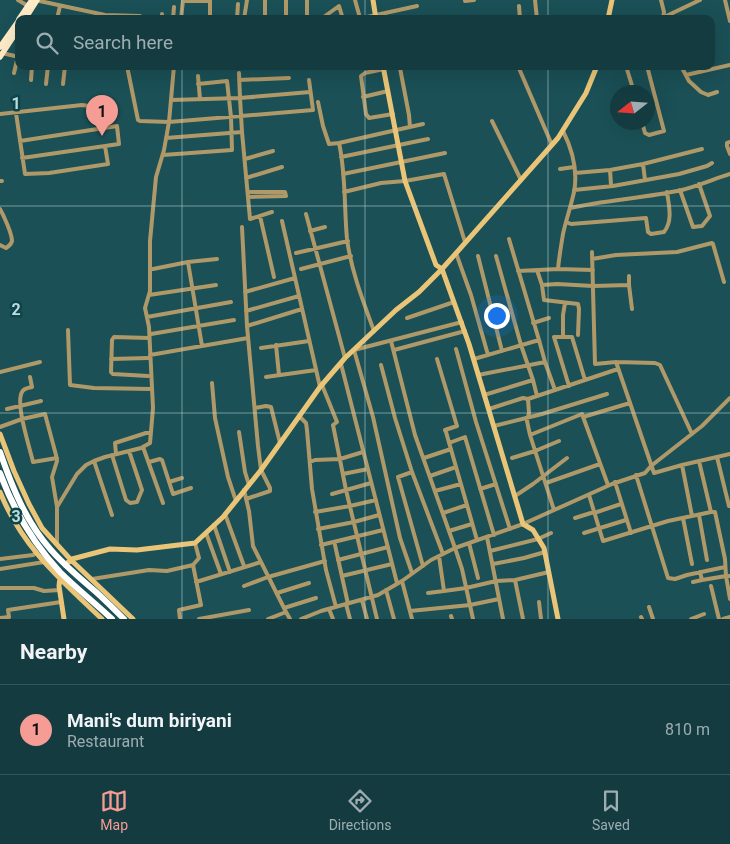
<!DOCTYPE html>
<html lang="en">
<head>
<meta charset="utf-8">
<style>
	:root { --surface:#143c40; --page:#1d4347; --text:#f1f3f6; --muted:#9dadb1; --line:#335659; --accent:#f59c95 }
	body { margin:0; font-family:Roboto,sans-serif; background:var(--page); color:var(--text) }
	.compass { position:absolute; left:610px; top:85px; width:45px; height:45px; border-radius:50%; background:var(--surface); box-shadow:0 5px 20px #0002; rotate:253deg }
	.you { position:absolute; left:496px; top:315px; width:18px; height:18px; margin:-12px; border:4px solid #fff; border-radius:50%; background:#1a73e8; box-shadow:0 0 0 8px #1a73e833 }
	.badge { display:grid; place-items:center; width:32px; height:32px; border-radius:50%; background:var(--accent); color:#111; font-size:16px; font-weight:700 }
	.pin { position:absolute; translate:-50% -41px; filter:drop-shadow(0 1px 2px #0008) }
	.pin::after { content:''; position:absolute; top:26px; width:18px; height:15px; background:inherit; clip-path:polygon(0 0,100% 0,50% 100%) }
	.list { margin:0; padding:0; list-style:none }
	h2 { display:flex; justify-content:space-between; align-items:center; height:65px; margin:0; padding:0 20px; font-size:21px }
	h2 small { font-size:16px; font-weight:400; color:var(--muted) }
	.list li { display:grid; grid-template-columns:32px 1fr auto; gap:15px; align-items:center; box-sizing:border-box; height:90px; padding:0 20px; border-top:1px solid var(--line) }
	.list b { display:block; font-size:19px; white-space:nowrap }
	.list p { margin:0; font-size:16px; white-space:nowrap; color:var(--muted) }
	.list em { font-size:16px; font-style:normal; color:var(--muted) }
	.icon { flex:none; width:28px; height:28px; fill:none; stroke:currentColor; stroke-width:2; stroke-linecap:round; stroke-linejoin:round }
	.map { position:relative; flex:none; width:730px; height:619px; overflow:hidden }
	.search { position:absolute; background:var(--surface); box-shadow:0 5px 20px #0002; left:15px; right:15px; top:15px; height:55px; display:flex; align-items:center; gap:12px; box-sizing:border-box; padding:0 18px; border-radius:10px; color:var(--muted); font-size:19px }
	.sheet { height:155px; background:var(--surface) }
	nav { display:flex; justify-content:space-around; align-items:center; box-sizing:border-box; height:70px; border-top:1px solid var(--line); background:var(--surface); font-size:14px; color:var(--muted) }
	nav a { display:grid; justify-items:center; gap:2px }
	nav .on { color:var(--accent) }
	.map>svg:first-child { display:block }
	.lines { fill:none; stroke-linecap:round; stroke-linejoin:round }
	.street { stroke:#b09969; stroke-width:4 }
	.secondary { stroke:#eac577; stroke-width:5 }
	.primary { stroke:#ffecc7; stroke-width:5.5 }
	.highway { stroke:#fff; stroke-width:6 }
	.grid { fill:none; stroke:#bfd9dc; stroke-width:1; stroke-opacity:0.55 }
	.grid-label { font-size:16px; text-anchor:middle; font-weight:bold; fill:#bfd9dc; stroke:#0c454b; stroke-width:5; stroke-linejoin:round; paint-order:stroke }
</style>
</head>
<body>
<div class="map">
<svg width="730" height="619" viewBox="0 0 730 619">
	<rect width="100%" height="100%" fill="#1a5056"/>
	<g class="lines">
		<path class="street" d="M 18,0 L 28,6
			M 35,0 L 105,15 L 140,16 L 142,19
			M 265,0 L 265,19
			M 355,0 L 360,18
			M 535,0 L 537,19
			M 661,0 L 664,12 L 663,19
			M 725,0 L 730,21
			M 183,1 L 210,1 L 210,19
			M 465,1 L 474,0
			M 519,6 L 520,19
			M 162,14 L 162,19
			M 57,19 L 60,6
			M 173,19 L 174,7
			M 181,19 L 183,0
			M 237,19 L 238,4
			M 244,19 L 247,0
			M 286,19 L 286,0
			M 307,19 L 307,0
			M 321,19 L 339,6 L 343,19
			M 358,19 L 417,6
			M 660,19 L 700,0
			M 2,53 L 19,57
			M 127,66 L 138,120 L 140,121 L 169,122 L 313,110 L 309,80
			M 518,66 L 552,145
			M 626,66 L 634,92
			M 681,66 L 689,81 L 701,92 L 708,95 L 717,92
			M 400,68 L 409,115 L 410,127
			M 384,69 L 365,73 L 361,76 L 366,114 L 369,118 L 393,114
			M 14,73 L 18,56
			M 239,73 L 240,98 L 310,92
			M 686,75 L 730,65
			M 198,76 L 200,99
			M 31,80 L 32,66
			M 239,80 L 289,78
			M 46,84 L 48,66
			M 63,84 L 65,66
			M 363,97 L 388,91
			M 171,100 L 240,98 L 242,132 L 250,219 L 272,212
			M 318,102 L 323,126 L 329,144 L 339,143 C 346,174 344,207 347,239 C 351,270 363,301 374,331
			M 16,113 L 25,174 L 49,173 L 108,164 L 105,146 L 119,144 L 117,126 L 20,141
			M 0,114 L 82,105 L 89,106
			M 492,121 L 521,180
			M 642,122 L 645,133 L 649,135 L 664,131 L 647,66
			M 166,138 L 242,132
			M 730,142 L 727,143 L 727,146 L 730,154
			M 339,143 L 423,124
			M 163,155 L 232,150 L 231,117 L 227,81 L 198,84
			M 341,157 L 428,139
			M 22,158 L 105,146
			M 245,159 L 273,151
			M 643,164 L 645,180
			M 560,169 L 574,167
			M 610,170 L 611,185
			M 575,173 L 610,170 L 643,164 L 702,149
			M 343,174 L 445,153
			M 246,178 L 282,167
			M 0,181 L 2,181
			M 574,190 L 613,186 L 679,174 L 707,166 L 712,163
			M 680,190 L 693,227 L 702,226 L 710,216 L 699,184
			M 248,192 L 285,192 L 286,196 L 248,197
			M 344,192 L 381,183 L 405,181 L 444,174 L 465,242
			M 570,208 C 607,200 645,198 682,190 C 698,186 714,179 730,174
			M 0,209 C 4,216 12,234 12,241 C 11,245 9,246 6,248 L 0,245
			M 306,214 L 345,358
			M 260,216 L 274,277
			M 282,221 L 320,387
			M 566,222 L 571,224 L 646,218 L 648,232 L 651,234 L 664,232 C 673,221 669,206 667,192
			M 242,227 L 247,326 L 258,446 L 261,470 L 270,488 L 270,491 L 246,499
			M 310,231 L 325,227
			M 509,239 L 539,340
			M 592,252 L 595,364 L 616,362 L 655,363 L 660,365 L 692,434
			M 296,253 L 348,241
			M 456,253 L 471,295 L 488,355
			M 478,256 L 502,351
			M 496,256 L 521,345 L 533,380 L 537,396
			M 592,259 L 616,255 L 677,252 L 712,243 L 713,244 L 724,282
			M 188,262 L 217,259
			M 153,269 L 188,262 L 202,346
			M 301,269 L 351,256
			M 558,269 C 559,258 561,246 563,234 C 566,220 571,206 574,192 C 578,171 572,149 563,131
			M 537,270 L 542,285 L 544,300 L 578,304 L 579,309 L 578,335
			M 518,271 L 558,269 L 593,270
			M 542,285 L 557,284 L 593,286 L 629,285 L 632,309
			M 629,285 L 629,276
			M 245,292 L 295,278
			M 149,295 L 216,285
			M 246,311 L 299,296
			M 147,317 L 231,302
			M 407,318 L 454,302
			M 533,323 L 549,318
			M 247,326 L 302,309
			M 68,330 L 70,385 L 94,388 L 152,389
			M 151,334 L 234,320
			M 563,337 L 563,315 L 565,303
			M 391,341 L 415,435 L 455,548 L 462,569 L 473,619
			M 276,345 L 279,375
			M 261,348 L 309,341
			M 456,349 L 476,422 L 510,529
			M 394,350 L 465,331
			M 150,355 L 248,338
			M 111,359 L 148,358
			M 437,359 L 457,426 L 445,430 L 446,432 L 477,540
			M 474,359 L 539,340 L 545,362
			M 616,362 L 654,473 L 682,465 L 730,454
			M 341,364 L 397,583
			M 381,365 L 395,418 L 412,472
			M 0,372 L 40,362
			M 478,375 L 545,362 L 555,390
			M 148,376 L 113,374 L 111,372 L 112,340 L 114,337 L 149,338
			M 30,377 L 32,387 C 28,388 24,388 22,392 C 15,404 30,448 33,462 L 57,458
			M 266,377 L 316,370
			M 212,383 L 215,418 L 228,477 L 236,501
			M 322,385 L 337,422 L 333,425 L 346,490 L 377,619
			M 569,386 L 554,337 L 572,337 L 585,380
			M 484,395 L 533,380
			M 528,399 L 529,413 L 527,421 L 530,435 L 554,510
			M 255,408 L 266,406 L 271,407 L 280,443
			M 7,409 L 41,401
			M 489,409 L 523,398 L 528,399 L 618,369
			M 299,416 L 306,423 L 307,430 L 312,489 L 326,570 L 336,607
			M 583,417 L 630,403
			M 494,426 L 542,414 L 607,394
			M 0,427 L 22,419 L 45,414 L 56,455 L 57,461 L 52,477 L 57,507
			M 239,432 L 245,472 L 249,485
			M 530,435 L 582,414 L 608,485
			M 449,443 L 465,437 L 494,535
			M 143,447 L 163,503
			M 116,454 L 115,443 L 146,433 L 151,433
			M 112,455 L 126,500 L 130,503 L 137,502 L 142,490 L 129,451
			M 717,457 L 729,506
			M 424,458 L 451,449
			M 512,458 L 535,451 L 559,441
			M 94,461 L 112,515
			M 149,462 L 160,459 L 162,460 L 173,494 L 191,488
			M 310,462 L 315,460 L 340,459 L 363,452
			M 682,465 L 692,516
			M 343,474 L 368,469
			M 636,475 L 668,578 L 675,579 L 687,575 L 725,567
			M 430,476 L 456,467
			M 169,482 L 182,478
			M 615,482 L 631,533
			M 546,483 L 600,464
			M 480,489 L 496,484
			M 244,490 L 249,511 L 253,546 L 286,612 L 268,619
			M 435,491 L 461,484
			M 332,494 L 371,483
			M 589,495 L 603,541 L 668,521 L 711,512 L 699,461
			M 515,496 L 533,484 L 567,458
			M 315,512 L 350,506 L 376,500
			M 711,512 L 715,512 L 725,559 L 726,576 L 730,576
			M 443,513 L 467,505
			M 594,513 L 621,504
			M 225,514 L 244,566
			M 699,515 L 707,560
			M 575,518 L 594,512
			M 683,518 L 692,564
			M 214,525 L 230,572
			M 318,529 L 354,522 L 379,515
			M 449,531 L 472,524
			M 206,533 L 221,574
			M 584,533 L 626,520
			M 487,537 L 503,619
			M 469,543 L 478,578
			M 57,544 L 57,507 L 77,474 L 86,465 L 94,461 L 105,457 L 141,448 L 150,443 L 153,408 L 149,327 L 145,308 L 150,291 L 150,241 L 156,177 L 164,150 L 169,122 L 174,66
			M 321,545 L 383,530
			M 335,545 L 348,604
			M 490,551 L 538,539 L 551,533
			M 439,556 L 444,591 L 466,588 L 496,581 L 515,580 L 549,572
			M 0,559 L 33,555 L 36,553
			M 338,560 L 388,547
			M 493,564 L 524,558 L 545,552
			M 423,566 L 398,477 L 412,472 L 443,554
			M 0,569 L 44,562
			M 700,572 L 702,580 L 726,576 L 730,599
			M 412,573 L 400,538 L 373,417 L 354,350 L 462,322
			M 342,576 L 392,564
			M 92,579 L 149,570 L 167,571 L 193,565 L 199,558 L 195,543
			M 515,580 L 523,619
			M 402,581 L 412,619
			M 196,582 L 261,562
			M 693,582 L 702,580
			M 244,586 L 268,577 L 325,561
			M 711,586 L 719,619
			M 0,588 L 34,588 L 44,591 L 60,590
			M 386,590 L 394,619
			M 277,593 L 309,583
			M 428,593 L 444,591
			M 362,600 L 367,619
			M 539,602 L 541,619
			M 346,604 L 350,619
			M 649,607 L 653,619
			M 284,608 L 316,598
			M 329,609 L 333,619
			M 410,611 L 470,605 L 499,599
			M 286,612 L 290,619
			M 451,616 L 452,619
			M 641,617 L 642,619
			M 0,618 L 9,617 L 8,610 L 61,602
			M 180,619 L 179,610 L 201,605 L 193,565
			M 199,619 L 249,610
			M 301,619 L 321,611 L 378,595 L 402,581 L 431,560 L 455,548 L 523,524 L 612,484 L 645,473 L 651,466 L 702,426 L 730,398
			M 691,619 L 704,614
			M 723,619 L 730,617"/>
		<path class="secondary" d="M 373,0 L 376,19
			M 608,19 L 612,0
			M 383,66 L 405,181 L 436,265 L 442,269 L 469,344 L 523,524 L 533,530 L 544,548 L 558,619
			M 0,434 L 14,471 L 29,504 L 42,528 L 71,560 L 133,619
			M 0,492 C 22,547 60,579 102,619
			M 65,565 L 72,559 L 110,549 L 137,550 L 195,543 L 223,517 L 261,470 L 320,387 L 345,358 L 396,310 L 419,292 L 442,269 L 558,138 L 586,93 L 597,66
			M 60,577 L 59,586 L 64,619"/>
		<path class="primary" d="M 19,19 L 32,0
			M 25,19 L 37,0
			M 0,47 L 19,20
			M 0,57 L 19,28"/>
		<path class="highway" d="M 0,452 C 12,487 26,522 51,550 C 65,566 81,579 96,592 C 106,601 115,610 124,619
			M 0,473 C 14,511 32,542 60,572 C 76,588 95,603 112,619"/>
	</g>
	<path class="grid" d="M 182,0 L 182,19M 365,0 L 365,19M 548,0 L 548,19M 182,66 L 182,619M 365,66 L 365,619M 548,66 L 548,619M 0,206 L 730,206M 0,413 L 730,413"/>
	<g class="grid-label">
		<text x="16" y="109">1</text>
		<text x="16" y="315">2</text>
		<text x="16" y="522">3</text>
	</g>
</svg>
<svg class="compass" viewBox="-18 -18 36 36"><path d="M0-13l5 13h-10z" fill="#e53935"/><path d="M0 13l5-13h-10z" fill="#9dadb1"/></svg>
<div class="you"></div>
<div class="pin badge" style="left:102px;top:136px">1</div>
<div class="search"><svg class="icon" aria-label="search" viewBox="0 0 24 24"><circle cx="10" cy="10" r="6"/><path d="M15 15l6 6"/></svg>Search here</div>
</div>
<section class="sheet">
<h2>Nearby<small></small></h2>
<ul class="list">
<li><span class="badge">1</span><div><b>Mani's dum biriyani</b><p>Restaurant</p></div><em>810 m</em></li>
</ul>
</section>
<nav>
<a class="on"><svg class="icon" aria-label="map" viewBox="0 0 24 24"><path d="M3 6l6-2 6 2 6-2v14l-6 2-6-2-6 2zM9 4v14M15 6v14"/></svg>Map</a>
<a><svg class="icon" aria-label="directions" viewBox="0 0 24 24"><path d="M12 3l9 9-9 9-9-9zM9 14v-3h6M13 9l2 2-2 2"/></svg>Directions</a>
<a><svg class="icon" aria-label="saved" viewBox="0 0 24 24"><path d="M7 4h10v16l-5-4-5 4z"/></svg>Saved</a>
</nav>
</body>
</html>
